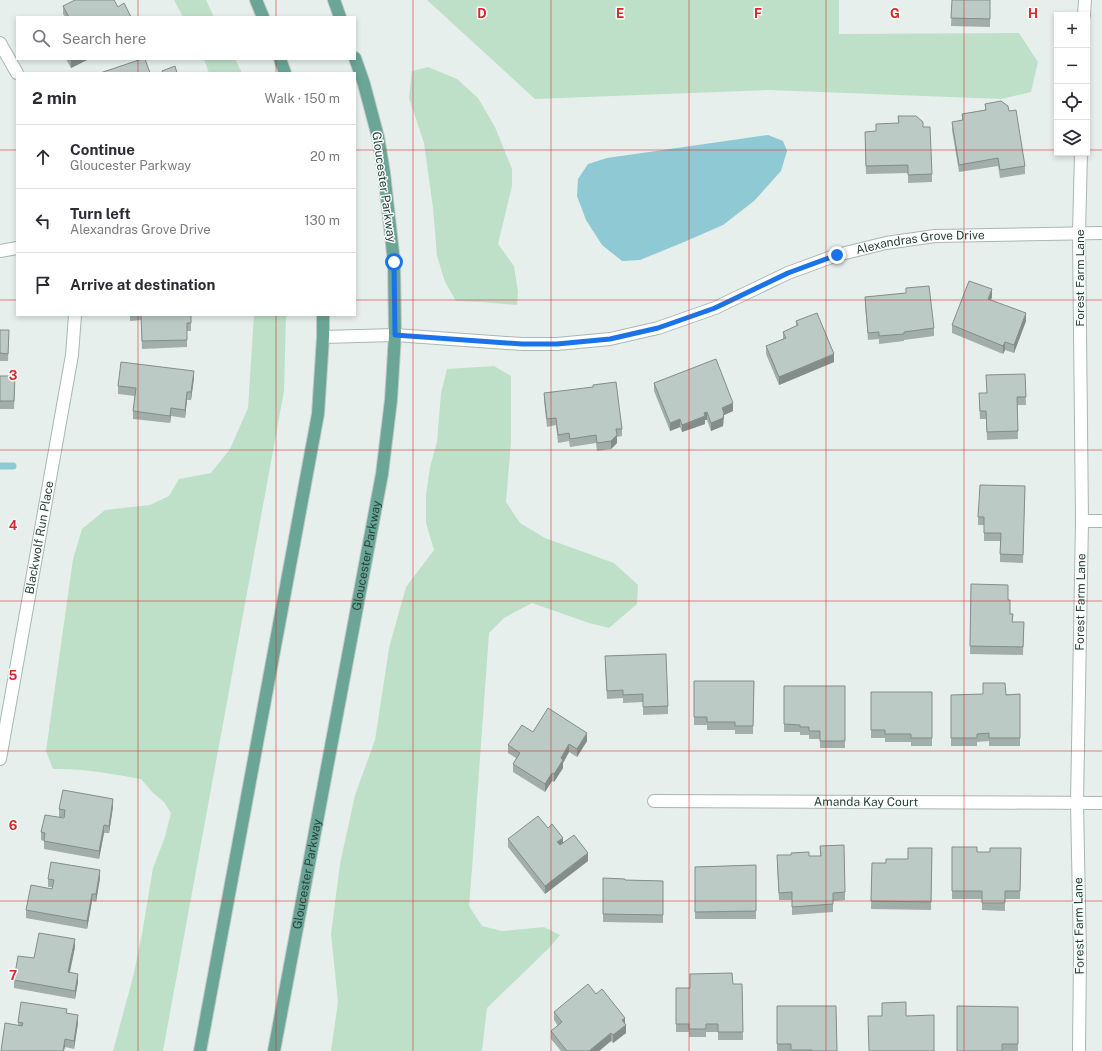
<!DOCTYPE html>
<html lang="en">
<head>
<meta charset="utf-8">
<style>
	:root { --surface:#fff; --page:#f2f2f3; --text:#2b2b33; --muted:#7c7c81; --line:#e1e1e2 }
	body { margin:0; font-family:"Public Sans",sans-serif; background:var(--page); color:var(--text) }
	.controls { position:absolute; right:12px; top:12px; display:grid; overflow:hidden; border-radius:0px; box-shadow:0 2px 6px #0003 }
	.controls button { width:36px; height:36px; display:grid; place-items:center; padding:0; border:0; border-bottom:1px solid var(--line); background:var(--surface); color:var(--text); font:20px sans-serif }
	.stop { position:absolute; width:12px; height:12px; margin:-9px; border:3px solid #1a73e8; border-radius:50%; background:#fff }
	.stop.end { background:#1a73e8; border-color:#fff; box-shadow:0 1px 4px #0008 }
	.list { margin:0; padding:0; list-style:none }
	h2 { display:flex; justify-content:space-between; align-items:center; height:52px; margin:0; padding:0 16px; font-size:17px }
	h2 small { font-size:13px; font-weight:400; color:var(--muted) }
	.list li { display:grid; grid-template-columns:26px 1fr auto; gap:12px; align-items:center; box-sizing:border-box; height:64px; padding:0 16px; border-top:1px solid var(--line) }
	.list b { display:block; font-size:15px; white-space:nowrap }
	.list p { margin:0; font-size:13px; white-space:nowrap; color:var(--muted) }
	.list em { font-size:13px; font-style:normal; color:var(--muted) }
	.icon { flex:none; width:22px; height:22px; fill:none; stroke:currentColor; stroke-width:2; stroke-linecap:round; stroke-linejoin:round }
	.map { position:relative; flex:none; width:1102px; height:1051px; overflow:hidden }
	.search { position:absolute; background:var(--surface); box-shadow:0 2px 6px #0003; left:16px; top:16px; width:340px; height:44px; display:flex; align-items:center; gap:10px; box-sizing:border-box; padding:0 14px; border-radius:0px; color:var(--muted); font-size:15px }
	.panel { position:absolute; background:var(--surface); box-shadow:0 2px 6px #0003; left:16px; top:72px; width:340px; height:244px; border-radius:0px }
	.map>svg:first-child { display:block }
	.green { fill:#bfe0c8 }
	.water { fill:#8ec9d4 }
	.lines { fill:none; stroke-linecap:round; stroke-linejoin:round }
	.stream { stroke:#8ec9d4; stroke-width:7 }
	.minor-casing { stroke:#a8b8b2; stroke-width:14 }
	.major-casing { stroke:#c2cac8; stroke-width:14 }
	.minor { stroke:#fff; stroke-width:12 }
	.major { stroke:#6aa596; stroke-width:12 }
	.wall { fill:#a1aea9 }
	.shaded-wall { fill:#838d89 }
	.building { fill:#bbcac4; stroke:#838d89 }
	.route { stroke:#1a73e8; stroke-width:5 }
	.grid { fill:none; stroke:#d62828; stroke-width:1; stroke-opacity:0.55 }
	.labels { text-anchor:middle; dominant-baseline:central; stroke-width:3; stroke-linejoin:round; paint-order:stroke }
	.street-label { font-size:12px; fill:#24423a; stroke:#f7fbf9 }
	.grid-label { font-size:13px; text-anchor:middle; font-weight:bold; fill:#d62828; stroke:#f7fbf9; stroke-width:3; stroke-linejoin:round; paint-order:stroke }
</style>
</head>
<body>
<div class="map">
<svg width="1102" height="1051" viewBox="0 0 1102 1051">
	<rect width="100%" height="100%" fill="#e6efeb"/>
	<path class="green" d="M 174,0 L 206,0 L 214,17 L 183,17 Z
		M 427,0 L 839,0 L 839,34 L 1019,33 L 1038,62 L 1031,92 L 1001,99 L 769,90 L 535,99 Z
		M 204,59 L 235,59 L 242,73 L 209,73 Z
		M 428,67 L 457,79 L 478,98 L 495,127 L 512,169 L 512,186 L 498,244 L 514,266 L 518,292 L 517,305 L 481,302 L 456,301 L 445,282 L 437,256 L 433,208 L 424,143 L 409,98 L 412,71 Z
		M 254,315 L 286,315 L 284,391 L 163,1051 L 113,1051 L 133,977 L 142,934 L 153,868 L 165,837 L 171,813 L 164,802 L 153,793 L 141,779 C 112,774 83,768 53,769 L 46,751 L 73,559 L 82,529 L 105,510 L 150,505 L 169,496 L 179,479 L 211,473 L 230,449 L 248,408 Z
		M 494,366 L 511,376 L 511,442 L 506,502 L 520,523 L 545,538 L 614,563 L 638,585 L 637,604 L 609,628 L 589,623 L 532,603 L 504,618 L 489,633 L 472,869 L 469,906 L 482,926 L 502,931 L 544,927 L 560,935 L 549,948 L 487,1008 L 482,1051 L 331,1051 L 338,1002 L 331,934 L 340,864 L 355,795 L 375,740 L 387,662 L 389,648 L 406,587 L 434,550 L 426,523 L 426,495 L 430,467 L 437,442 L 441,393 L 447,369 Z"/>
	<path class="water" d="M 768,135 L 783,141 L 787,151 L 781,171 L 754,201 L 723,225 L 684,242 L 640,260 L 622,261 L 602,245 L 586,220 L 577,196 L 578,179 L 588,164 L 607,158 Z"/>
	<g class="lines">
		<path class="stream" d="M 0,466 L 13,466"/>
		<defs>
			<g id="minor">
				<path d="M 1084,15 L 1085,0"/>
				<path d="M 0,43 L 17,73"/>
				<path d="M 0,251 L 17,248"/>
				<path id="s1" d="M 323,337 L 395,335 L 522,344 L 557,344 L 610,339 L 658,328 L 715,308 L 788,273 L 837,255 L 886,243 L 935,236 L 1102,233"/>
				<path d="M 1082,521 L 1102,521"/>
				<path id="s2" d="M 0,759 L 72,355 L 75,315"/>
				<path id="s3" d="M 654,801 L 1102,803"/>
				<path id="s4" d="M 1079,1051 L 1080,954 L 1077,803 L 1082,521 L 1079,233 L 1081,153"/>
			</g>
			<g id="major">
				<path d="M 256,0 L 263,17"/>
				<path d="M 334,0 L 340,17"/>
				<path d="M 280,59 L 285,73"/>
				<path d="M 200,1051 L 318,414 L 323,337 L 323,315"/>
				<path id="s5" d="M 274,1051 L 382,474 L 391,400 L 395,335 L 394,262 L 384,173 L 378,137 L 364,84 L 355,58"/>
			</g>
		</defs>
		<use href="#minor" class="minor-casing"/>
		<use href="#major" class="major-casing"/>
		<use href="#minor" class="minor"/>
		<use href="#major" class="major"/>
	</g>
	<path class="wall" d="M 952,0 L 990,0 L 990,27 L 951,26 Z
		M 63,6 L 118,7 L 131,17 L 65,17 L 63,14 Z
		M 66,59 L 89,59 L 71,68 Z
		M 985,104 L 1025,166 L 1025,174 L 1000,178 L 998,166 L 959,172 L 952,130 L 952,122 L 962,120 L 962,114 L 985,110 Z
		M 898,116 L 923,127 L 932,174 L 932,182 L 908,183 L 908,173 L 866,174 L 865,140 L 876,131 L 898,123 Z
		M 906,288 L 934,328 L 934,336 L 904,340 L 904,341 L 879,344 L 879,339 L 868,340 L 865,305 L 865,297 L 906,293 Z
		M 992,297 L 991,300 L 1026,321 L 1014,353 L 1005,350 L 1003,354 L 952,333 L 952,325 Z
		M 130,315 L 191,315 L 191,331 L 187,331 L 187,347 L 142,349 L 141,320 L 130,321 Z
		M 796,321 L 834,362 L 779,385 L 766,354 L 766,346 L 783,339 L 783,332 L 796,326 Z
		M 0,330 L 9,338 L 8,361 L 0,361 Z
		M 1025,374 L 1026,405 L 1017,405 L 1018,439 L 987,440 L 986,419 L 980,419 L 979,401 L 987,393 Z
		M 0,376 L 15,384 L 14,409 L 0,409 Z
		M 194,378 L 191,400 L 187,400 L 185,418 L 171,416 L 170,423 L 133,419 L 133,411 L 135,396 L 118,394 L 118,386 Z
		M 654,383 L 733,411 L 724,415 L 723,426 L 711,431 L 707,420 L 705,420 L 705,424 L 682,432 L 680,427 L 670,431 L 654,391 Z
		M 544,393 L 622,429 L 622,436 L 617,437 L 617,443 L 611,449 L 597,451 L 596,443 L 570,447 L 569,441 L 558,443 L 556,425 L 547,427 L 544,401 Z
		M 1025,486 L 1023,563 L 1000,562 L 1000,541 L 984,541 L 984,525 L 978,525 L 978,517 Z
		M 971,584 L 1008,600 L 1010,614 L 1012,622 L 1024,622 L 1023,655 L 970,654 Z
		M 605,664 L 668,706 L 668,714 L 643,715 L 643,702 L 623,703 L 623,698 L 607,699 Z
		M 694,681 L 754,681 L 753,734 L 735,734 L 735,730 L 707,730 L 707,725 L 694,725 Z
		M 784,686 L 845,686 L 845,748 L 820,748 L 820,739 L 809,739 L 809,735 L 800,735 L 800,732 L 784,732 Z
		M 871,692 L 932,692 L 932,746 L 911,746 L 911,742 L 885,742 L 885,738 L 871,738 Z
		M 1020,694 L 1020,746 L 989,746 L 989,741 L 977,742 L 977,746 L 951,746 L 951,695 Z
		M 533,732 L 587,741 L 577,757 L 569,752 L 563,763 L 563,768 L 554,782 L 552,781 L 545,792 L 513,772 L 513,764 L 516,758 L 508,753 L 508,745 Z
		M 113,807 L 109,833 L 104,833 L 99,859 L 44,849 L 44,841 L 41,840 L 41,832 L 64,818 L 64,817 L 59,817 L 59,809 Z
		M 548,828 L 563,843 L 588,861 L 545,894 L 508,847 L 508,839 Z
		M 820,846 L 845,892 L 845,900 L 833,901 L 833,912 L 792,915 L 792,900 L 779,900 L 777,863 L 809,856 L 820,856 Z
		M 952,847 L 977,852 L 990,852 L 1021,848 L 1020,899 L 1005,899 L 1005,911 L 982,910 L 982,899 L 952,899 Z
		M 932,848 L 931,910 L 871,909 L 872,863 L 886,863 L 908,859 Z
		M 756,865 L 756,919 L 695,919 L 695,867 Z
		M 100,878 L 96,902 L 92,901 L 87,929 L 26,918 L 26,910 L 52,889 L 52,887 L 48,887 L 48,879 Z
		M 603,878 L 625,880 L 663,881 L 663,923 L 603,922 Z
		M 75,947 L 70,972 L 78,982 L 75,999 L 14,988 L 14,980 L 34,958 Z
		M 733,984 L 742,984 L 743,1040 L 718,1040 L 718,1032 L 706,1032 L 706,1037 L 689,1037 L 689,1032 L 676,1032 L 676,988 L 690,988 Z
		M 596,994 L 625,1024 L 626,1033 L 613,1043 L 611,1041 L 599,1051 L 561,1051 L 551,1039 L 551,1031 L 558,1026 L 554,1020 L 554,1012 Z
		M 777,1006 L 837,1051 L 777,1051 Z
		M 1018,1007 L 1018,1051 L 957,1051 Z
		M 67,1014 L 78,1023 L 74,1049 L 65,1047 L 18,1025 L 18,1022 Z"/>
	<path class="shaded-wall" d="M 73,59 L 89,59 L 71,68 L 71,60 Z
		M 992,289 L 992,297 L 988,306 L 988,299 Z
		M 1026,313 L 1026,321 L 1014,353 L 1014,345 Z
		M 1005,342 L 1005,350 L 1003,354 L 1003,346 Z
		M 834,354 L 834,362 L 779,385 L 779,377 Z
		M 194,371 L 194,378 L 191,400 L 191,392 Z
		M 187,392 L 187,400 L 185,418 L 185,410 Z
		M 733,403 L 733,411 L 724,415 L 723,426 L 711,431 L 711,423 L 722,408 Z
		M 171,408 L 171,416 L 170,423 L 170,416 Z
		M 707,412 L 707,420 L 705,420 L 705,424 L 682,432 L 682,425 Z
		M 680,419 L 680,427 L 670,431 L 670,423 Z
		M 617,435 L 617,443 L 611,449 L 611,441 Z
		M 587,733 L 587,741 L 577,757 L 577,749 Z
		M 569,744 L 569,752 L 563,763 L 563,768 L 554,782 L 554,774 L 561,758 Z
		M 552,773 L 552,781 L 545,792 L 545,784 Z
		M 113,799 L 113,807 L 109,833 L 109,826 Z
		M 104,825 L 104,833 L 99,859 L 99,851 Z
		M 563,838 L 563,846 L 557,850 L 557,842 Z
		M 588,853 L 588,861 L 545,894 L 545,886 Z
		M 100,870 L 100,878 L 96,902 L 96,894 Z
		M 92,894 L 92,901 L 87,929 L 87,921 Z
		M 75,939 L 75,947 L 68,980 L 68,972 Z
		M 78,974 L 78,982 L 75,999 L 75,991 Z
		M 78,1015 L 78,1023 L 74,1049 L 74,1041 Z
		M 625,1018 L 625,1025 L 622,1020 Z
		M 626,1025 L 626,1033 L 613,1043 L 613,1035 Z
		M 611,1033 L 611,1041 L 599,1051 L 589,1051 Z
		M 65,1039 L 65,1047 L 64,1051 L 63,1051 Z"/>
	<path class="building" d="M 75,0 L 114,0 L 118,7 L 124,3 L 131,17 L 69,17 L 63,6 Z
		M 952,0 L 990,0 L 990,19 L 951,18 Z
		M 142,59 L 145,59 L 150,73 L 100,73 Z
		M 175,66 L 177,73 L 163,73 L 162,71 Z
		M 1001,101 L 1008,106 L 1009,111 L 1016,110 L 1025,166 L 1000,170 L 998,158 L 959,165 L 952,122 L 963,120 L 962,114 L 986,110 L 985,104 Z
		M 898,116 L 916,116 L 923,122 L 923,127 L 930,127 L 932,174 L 908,175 L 908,165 L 866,166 L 865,132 L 876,131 L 876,124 L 899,123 Z
		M 969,281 L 992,289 L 988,299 L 1026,313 L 1014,345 L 1005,342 L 1003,346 L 952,325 Z
		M 929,286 L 934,328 L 904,332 L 904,334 L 879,336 L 879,332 L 868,333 L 865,297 L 906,293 L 906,288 Z
		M 817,313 L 834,354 L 779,377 L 766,346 L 786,338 L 783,332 L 798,325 L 796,321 Z
		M 141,315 L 191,315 L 191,323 L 187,323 L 187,340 L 142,341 Z
		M 0,330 L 9,330 L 8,354 L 0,353 Z
		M 716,359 L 733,403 L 722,408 L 724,413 L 723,418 L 711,423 L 707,412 L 704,413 L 705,416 L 682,425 L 680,419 L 670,423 L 654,383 Z
		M 121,362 L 194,371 L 191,392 L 187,392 L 185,410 L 171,408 L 170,416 L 133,411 L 136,388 L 118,386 Z
		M 1025,374 L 1026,397 L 1017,397 L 1018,431 L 987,432 L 986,411 L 980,411 L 979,393 L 987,393 L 986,375 Z
		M 0,376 L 15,376 L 14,401 L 0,401 Z
		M 616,382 L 622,429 L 616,429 L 617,435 L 611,441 L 597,443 L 596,435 L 570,439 L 569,433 L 558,435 L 556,418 L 547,419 L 544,393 L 593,387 L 593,385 Z
		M 980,485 L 1025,486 L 1023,555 L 1000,554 L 1001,533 L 984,533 L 984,517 L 978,517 Z
		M 971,584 L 1008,585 L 1008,600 L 1010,600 L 1010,614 L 1013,614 L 1012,622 L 1024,622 L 1023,647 L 970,646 Z
		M 666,654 L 668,706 L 643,707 L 643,694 L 623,695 L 623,690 L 607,691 L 605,656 Z
		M 694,681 L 754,681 L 753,726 L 735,726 L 735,722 L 707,722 L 707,717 L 694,717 Z
		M 983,683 L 1005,683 L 1006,695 L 1020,694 L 1020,738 L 989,738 L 989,733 L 977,734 L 977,738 L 951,738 L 951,695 L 983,694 Z
		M 784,686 L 845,686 L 845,741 L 820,741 L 820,731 L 809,731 L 809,727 L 800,727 L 800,725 L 784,724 Z
		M 871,692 L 932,692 L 932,738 L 911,738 L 911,734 L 885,734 L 885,730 L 871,730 Z
		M 548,708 L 587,733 L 577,749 L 569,744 L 561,758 L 563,760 L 554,774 L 552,773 L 545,784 L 513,764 L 520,753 L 508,745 L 522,725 L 533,732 Z
		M 63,790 L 113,799 L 109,826 L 104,825 L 99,851 L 44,841 L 45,833 L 41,832 L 45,815 L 64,818 L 65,810 L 59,809 Z
		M 538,816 L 548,828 L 552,824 L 563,838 L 557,842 L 560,845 L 574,835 L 588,853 L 545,886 L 508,839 Z
		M 844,845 L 845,892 L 833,893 L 833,904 L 792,907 L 792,892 L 779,893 L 777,855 L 791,855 L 791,853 L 809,852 L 809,856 L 821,856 L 820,846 Z
		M 952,847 L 977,847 L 977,852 L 990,852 L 990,848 L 1021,848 L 1020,891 L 1005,891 L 1005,903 L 982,903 L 982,891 L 952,891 Z
		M 908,848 L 932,848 L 931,902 L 871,901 L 872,863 L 886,863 L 886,859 L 908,859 Z
		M 51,862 L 100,870 L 96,894 L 92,894 L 87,921 L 26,910 L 31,885 L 52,889 L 54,880 L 48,879 Z
		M 756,865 L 756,911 L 695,912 L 695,867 Z
		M 603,878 L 625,879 L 625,880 L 663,881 L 663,915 L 603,914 Z
		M 39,933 L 75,939 L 68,972 L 78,974 L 75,991 L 14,980 L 18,956 L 34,958 Z
		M 732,973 L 733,984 L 742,984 L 743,1032 L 718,1032 L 718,1024 L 706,1024 L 706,1029 L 689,1029 L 689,1024 L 676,1024 L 676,988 L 690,988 L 690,974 Z
		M 588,984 L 596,994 L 602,989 L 625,1018 L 622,1020 L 626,1025 L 613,1035 L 611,1033 L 589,1051 L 567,1051 L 551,1031 L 562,1022 L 554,1012 Z
		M 21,1002 L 67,1009 L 66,1013 L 78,1015 L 74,1041 L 65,1039 L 63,1051 L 1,1051 L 5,1023 L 22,1026 L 23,1023 L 18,1022 Z
		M 906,1002 L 906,1016 L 934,1015 L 934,1051 L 869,1051 L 868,1016 L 882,1016 L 882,1003 Z
		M 777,1006 L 836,1006 L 837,1051 L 812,1051 L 812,1050 L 791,1050 L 791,1044 L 777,1044 Z
		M 957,1006 L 1018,1007 L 1018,1044 L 1002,1044 L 1002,1051 L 957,1051 Z"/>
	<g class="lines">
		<path class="route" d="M 394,262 L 395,335 L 522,344 L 557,344 L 610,339 L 658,328 L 715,308 L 788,273 L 837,255"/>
	</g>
	<path class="grid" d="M 138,0 L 138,17M 276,0 L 276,17M 413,0 L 413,1051M 551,0 L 551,1051M 689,0 L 689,1051M 826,0 L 826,1051M 964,0 L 964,1051M 138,59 L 138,73M 276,59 L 276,73M 0,150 L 17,150M 355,150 L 1057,150M 1087,150 L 1102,150M 0,300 L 17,300M 355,300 L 1102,300M 138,315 L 138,1051M 276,315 L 276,1051M 0,450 L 1102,450M 0,601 L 1102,601M 0,751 L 1102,751M 0,901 L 1102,901"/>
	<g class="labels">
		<g class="street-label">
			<text transform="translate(384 187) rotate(82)">Gloucester Parkway</text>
			<text stroke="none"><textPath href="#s1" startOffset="615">Alexandras Grove Drive</textPath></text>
			<text transform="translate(1080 278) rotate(-90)">Forest Farm Lane</text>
			<text stroke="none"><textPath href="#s2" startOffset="225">Blackwolf Run Place</textPath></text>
			<text stroke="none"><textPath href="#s5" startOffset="504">Gloucester Parkway</textPath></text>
			<text stroke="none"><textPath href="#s4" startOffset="449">Forest Farm Lane</textPath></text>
			<text stroke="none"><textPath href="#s3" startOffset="212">Amanda Kay Court</textPath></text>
			<text stroke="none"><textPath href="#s5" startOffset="180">Gloucester Parkway</textPath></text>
			<text transform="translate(1079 926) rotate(-91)">Forest Farm Lane</text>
		</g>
	</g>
	<g class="grid-label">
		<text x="482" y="18">D</text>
		<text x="620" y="18">E</text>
		<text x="758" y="18">F</text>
		<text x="895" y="18">G</text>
		<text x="1033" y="18">H</text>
		<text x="13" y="380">3</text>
		<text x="13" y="530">4</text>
		<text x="13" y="680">5</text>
		<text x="13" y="830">6</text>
		<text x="13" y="980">7</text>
	</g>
</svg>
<div class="controls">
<button>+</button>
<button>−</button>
<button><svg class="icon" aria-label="locate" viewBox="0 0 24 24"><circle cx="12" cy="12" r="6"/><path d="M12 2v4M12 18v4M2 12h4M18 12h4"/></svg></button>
<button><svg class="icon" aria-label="layers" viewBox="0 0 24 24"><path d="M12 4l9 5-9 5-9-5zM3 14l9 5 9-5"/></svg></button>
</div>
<div class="stop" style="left:394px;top:262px"></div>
<div class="stop end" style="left:837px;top:255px"></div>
<div class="search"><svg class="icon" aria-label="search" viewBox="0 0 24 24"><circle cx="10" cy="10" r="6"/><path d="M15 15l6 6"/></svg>Search here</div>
<section class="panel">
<h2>2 min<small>Walk · 150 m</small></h2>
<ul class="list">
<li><svg class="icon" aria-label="ahead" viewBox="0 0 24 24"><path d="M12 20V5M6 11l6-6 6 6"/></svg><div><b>Continue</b><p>Gloucester Parkway</p></div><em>20 m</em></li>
<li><svg class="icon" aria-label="left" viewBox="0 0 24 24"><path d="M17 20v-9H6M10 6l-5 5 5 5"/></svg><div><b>Turn left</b><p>Alexandras Grove Drive</p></div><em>130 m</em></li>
<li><svg class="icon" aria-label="arrive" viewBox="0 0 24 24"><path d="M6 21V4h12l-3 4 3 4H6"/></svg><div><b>Arrive at destination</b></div></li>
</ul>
</section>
</div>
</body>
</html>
